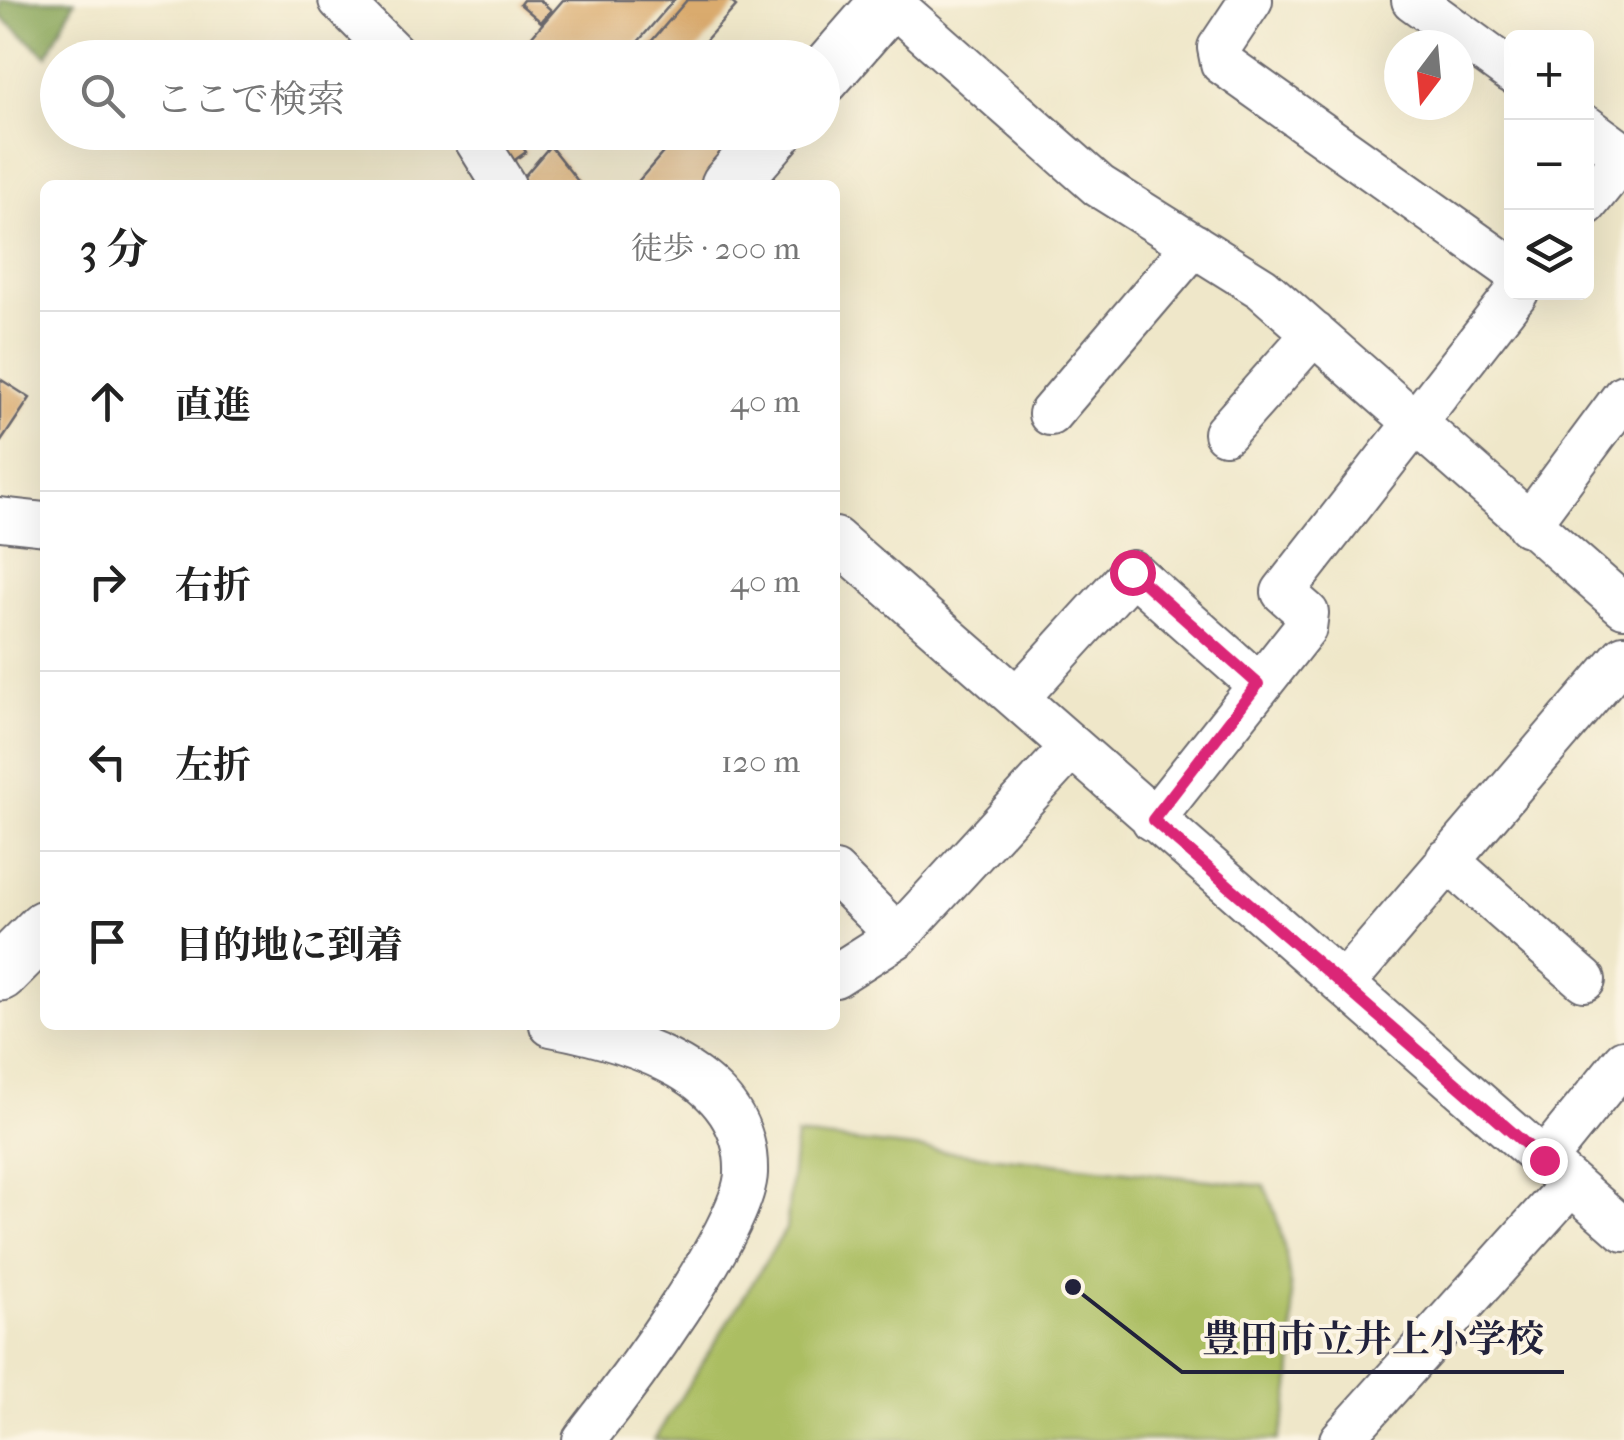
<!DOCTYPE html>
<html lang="ja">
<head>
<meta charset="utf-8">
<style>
	:root { --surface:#fff; --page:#f2f2f2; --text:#222; --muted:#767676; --line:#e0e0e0 }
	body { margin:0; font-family:"IM FELL French Canon","Noto Serif JP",serif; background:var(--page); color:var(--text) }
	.controls { position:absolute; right:30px; top:30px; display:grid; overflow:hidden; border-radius:15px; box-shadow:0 10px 40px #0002 }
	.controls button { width:90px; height:90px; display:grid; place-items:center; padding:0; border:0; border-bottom:2px solid var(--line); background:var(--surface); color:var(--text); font:50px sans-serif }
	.compass { position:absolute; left:1384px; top:30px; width:90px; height:90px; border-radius:50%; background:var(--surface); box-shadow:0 10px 40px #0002; rotate:196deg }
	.stop { position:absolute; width:30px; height:30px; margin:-22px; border:8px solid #db2777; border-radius:50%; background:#fff }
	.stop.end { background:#db2777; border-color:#fff; box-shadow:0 2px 10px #0008 }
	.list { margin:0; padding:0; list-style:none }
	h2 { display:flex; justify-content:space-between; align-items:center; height:130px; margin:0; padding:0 40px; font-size:42px }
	h2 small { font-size:32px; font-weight:400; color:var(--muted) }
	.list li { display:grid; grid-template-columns:65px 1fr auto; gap:30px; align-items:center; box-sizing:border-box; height:180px; padding:0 40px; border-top:2px solid var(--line) }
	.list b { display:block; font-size:38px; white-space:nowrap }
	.list em { font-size:32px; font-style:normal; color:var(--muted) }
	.icon { flex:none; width:55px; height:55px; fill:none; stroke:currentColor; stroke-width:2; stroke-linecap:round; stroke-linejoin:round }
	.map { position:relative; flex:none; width:1624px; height:1440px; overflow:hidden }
	.search { position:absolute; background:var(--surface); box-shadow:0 10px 40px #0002; left:40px; top:40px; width:800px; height:110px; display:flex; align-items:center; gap:25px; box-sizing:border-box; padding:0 35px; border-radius:55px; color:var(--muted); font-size:38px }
	.panel { position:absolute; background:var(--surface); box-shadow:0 10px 40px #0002; left:40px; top:180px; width:800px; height:850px; border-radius:15px }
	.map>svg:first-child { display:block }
	.green { fill:#abbe62; stroke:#66704e; stroke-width:2.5 }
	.forest { fill:#88a558; stroke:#55644a; stroke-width:2.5 }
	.building { fill:#daab6e }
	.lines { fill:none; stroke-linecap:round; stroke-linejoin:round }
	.minor-casing { stroke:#6a676d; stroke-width:46 }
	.major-casing { stroke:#6a676d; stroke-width:59 }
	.minor { stroke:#fff; stroke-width:42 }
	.major { stroke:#fff; stroke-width:55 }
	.route { stroke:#db2777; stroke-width:12 }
	.leader { fill:none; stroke:#22223b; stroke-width:4 }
	.callout-dot { fill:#22223b; stroke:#fcf5e5; stroke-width:4 }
	.callout-label { font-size:38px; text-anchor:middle; font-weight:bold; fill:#22223b; stroke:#fcf5e5; stroke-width:8; stroke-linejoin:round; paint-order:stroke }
</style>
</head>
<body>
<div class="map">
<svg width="1624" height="1440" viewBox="0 0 1624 1440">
	<rect width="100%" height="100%" fill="#fcf5e5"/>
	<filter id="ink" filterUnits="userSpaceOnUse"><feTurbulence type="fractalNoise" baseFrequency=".01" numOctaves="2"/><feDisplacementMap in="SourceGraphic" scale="20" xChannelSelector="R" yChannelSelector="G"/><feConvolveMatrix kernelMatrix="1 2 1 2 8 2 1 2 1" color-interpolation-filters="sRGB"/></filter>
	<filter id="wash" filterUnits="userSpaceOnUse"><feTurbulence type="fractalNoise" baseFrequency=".0048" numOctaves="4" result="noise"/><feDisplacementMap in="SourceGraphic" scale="40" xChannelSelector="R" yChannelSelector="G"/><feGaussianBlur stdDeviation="2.25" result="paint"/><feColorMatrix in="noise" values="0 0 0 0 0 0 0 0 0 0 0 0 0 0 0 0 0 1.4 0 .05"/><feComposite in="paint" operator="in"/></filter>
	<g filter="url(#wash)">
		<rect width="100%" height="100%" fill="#efe7c9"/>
		<path class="green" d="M 796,1135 L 1264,1186 C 1296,1247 1303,1375 1278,1440 L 654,1440 L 786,1229 Z"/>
		<path class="forest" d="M 0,0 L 75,0 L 47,56 L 0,16 Z"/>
		<g id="blocks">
			<path class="building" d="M 523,0 L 540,0 L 551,10 L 541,22 L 520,4 Z
				M 563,0 L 674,0 L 624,58 L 513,58 Z
				M 687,0 L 729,0 L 736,6 L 690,58 L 637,58 Z
				M 480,132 L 512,132 L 526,152 L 505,167 Z
				M 597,132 L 622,132 L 611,145 Z
				M 681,132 L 758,132 L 712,185 L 635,185 Z
				M 550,146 L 581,185 L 525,185 L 521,180 Z
				M 0,379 L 30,398 L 0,443 Z"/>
		</g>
	</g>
	<g filter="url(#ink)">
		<use href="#blocks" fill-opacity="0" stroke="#6a676d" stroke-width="2.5"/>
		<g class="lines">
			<defs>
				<path id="minor" d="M 340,0 L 398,58
					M 1251,0 L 1219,48 L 1222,63 L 1512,269
					M 1413,0 L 1512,72
					M 889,1 L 1099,186 L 1262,288 L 1624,606
					M 1586,127 L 1624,155
					M 471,132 L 504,185
					M 1586,204 L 1624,157
					M 1050,414 L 1194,245
					M 1225,433 L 1314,333
					M 0,519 L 45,524
					M 1528,525 L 1624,396
					M 835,539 L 1624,1230
					M 1019,696 L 1132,572 L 1258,684
					M 1153,820 L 1305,628 L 1307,613 L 1283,592 L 1517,292
					M 1447,860 L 1584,980
					M 835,873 L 898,936
					M 835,976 L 898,936 L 1070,749
					M 1343,984 L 1624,656
					M 551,1025 C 630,1040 749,1073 746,1173 C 744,1230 623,1391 584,1440
					M 1544,1160 L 1624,1061
					M 1341,1440 L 1571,1184"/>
				<path id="major" d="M 822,78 L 890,0
					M 729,185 L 775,132
					M 0,973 L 45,928"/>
			</defs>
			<use href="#minor" class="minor-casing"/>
			<use href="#major" class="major-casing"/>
			<use href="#minor" class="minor"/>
			<use href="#major" class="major"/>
		</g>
	</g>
	<g class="lines" filter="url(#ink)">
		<path class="route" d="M 1132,572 L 1258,684 L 1153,820 L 1544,1160"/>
	</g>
	<path class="leader" d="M1073 1287L1182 1372H1564"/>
	<circle class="callout-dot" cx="1073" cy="1287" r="10"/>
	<g class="callout-label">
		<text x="1373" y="1352">豊田市立井上小学校</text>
	</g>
</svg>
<div class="controls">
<button>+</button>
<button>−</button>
<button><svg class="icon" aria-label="layers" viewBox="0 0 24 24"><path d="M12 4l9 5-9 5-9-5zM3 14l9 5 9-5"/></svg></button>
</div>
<svg class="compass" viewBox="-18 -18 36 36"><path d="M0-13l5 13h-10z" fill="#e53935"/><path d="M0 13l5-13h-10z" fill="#767676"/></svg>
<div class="stop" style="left:1132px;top:572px"></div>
<div class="stop end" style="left:1544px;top:1160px"></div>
<div class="search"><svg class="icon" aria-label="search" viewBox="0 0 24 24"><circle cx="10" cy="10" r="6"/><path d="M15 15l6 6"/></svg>ここで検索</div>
<section class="panel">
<h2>3 分<small>徒歩 · 200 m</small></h2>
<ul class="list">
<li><svg class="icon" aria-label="ahead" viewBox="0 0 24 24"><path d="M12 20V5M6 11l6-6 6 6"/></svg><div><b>直進</b></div><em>40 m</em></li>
<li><svg class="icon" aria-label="right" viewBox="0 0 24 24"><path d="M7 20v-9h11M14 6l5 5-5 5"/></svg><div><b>右折</b></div><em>40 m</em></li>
<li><svg class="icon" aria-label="left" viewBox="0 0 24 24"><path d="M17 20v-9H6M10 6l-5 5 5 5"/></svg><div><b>左折</b></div><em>120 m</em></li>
<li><svg class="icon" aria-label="arrive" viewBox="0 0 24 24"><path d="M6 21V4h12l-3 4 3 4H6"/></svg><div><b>目的地に到着</b></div></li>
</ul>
</section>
</div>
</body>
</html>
